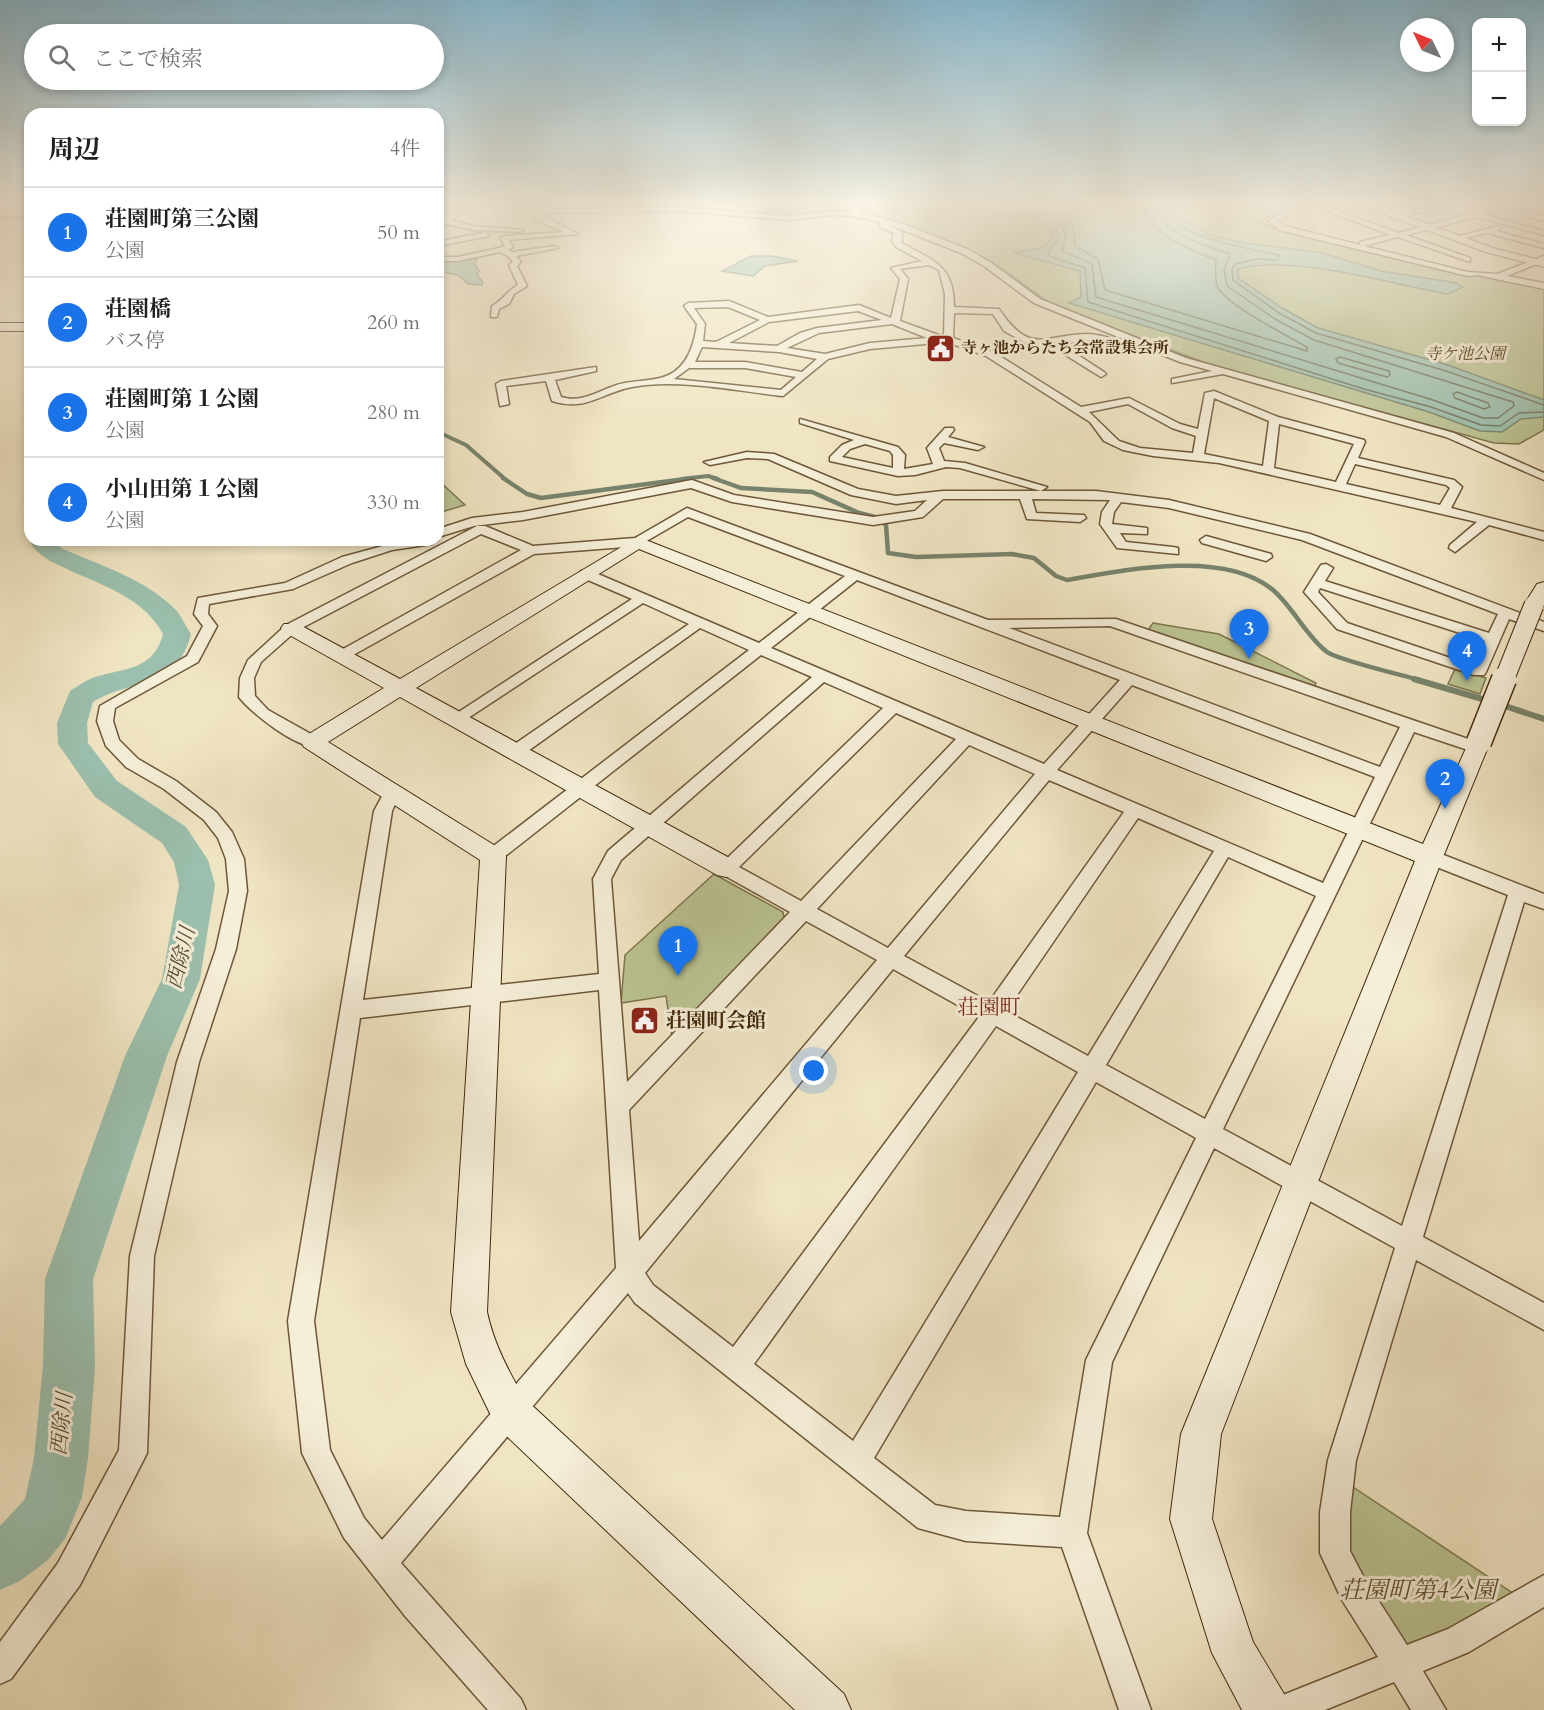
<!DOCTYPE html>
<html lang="ja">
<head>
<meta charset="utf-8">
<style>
	:root { --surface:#fff; --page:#f2f2f2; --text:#202124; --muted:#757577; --line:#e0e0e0; --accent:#1a73e8 }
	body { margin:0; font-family:Cardo,"Noto Serif JP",serif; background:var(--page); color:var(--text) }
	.controls { position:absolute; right:18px; top:18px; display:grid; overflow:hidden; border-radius:12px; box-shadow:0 3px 9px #0003 }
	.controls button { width:54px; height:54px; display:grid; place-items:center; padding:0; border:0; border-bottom:2px solid var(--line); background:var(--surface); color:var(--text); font:30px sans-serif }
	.compass { position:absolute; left:1400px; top:18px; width:54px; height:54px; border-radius:50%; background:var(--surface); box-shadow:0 3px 9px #0003; rotate:313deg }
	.you { position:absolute; left:814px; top:1071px; width:21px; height:21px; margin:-15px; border:4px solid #fff; border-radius:50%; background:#1a73e8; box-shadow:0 0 0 9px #1a73e833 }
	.badge { display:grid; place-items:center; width:39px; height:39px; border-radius:50%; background:var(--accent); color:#fff; font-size:20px; font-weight:700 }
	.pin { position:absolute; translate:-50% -50px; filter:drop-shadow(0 2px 3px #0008) }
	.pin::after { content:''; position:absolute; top:32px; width:21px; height:18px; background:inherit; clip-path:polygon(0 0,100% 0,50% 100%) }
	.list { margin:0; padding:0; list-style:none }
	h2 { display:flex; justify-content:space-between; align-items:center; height:78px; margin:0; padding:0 24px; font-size:26px }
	h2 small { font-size:20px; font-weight:400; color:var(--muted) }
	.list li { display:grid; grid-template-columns:39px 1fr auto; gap:18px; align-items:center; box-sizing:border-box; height:90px; padding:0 24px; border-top:2px solid var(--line) }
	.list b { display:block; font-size:22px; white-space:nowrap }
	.list p { margin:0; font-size:20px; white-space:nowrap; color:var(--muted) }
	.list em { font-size:20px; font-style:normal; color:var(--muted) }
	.icon { flex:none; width:33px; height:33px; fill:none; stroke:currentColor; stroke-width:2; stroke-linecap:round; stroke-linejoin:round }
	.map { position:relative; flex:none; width:1544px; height:1710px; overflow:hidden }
	.search { position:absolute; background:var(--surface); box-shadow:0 3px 9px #0003; left:24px; top:24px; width:420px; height:66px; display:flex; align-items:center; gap:15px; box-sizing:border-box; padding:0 21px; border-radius:33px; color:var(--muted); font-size:22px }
	.panel { position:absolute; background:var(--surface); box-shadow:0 3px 9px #0003; left:24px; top:108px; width:420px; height:438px; border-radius:18px }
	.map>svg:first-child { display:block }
	.green { fill:#bbc493; stroke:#7e764e; stroke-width:1.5 }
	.water { fill:#9bc0ae; stroke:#77836c; stroke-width:1.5 }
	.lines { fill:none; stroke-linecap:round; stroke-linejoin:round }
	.shore { stroke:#6e745c; stroke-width:1.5 }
	.stream-far2 { stroke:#77836c; stroke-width:4 }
	.stream-far1 { stroke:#77836c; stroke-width:4.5 }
	.stream { stroke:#77836c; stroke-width:6 }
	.river { fill:#9bc0ae; fill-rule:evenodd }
	.street-casing { stroke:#6e5738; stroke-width:3 }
	.secondary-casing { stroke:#42280a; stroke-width:2 }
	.street { fill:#f5eed8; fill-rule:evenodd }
	.secondary { fill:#f5eed8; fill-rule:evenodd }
	.secondary-bridge-far1-casing { stroke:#42280a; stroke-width:21; stroke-linecap:butt }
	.secondary-bridge-casing { stroke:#42280a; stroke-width:27; stroke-linecap:butt }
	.secondary-bridge-far1 { stroke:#f5eed8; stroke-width:19 }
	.secondary-bridge { stroke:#f5eed8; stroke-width:24 }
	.labels { text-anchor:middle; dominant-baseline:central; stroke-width:6; stroke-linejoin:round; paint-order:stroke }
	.far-poi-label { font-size:16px; font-weight:bold; fill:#42280a; stroke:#f5eed8; text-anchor:start }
	.far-park-label { font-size:16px; font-style:italic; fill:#604f2c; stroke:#f5eed8 }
	.poi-label { font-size:20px; font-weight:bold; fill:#42280a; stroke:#f5eed8; text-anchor:start }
	.water-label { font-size:21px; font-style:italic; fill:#584e33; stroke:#f5eed8 }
	.neighbourhood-label { font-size:21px; fill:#7a1f14; stroke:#f5eed8 }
	.near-park-label { font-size:24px; font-style:italic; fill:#604f2c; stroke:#f5eed8 }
</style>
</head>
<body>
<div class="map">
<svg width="1544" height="1710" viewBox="0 0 1544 1710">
	<rect width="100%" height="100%" fill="#f0e5c3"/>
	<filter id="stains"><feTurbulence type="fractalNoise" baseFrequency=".00333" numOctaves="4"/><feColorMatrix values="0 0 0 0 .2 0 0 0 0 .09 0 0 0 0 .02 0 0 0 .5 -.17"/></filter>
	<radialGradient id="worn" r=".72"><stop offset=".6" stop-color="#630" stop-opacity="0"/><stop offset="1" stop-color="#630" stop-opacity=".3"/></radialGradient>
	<path class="green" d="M 866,203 L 1247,203 L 1275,212 L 1261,221 L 1272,228 L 1370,250 L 1460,274 L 1478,275 L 1544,289 L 1544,430 L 1519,444 L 1494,443 L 1211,365 L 1059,308 C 1033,295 1013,273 986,260 C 947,242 905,229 865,214 L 861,209 Z
		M 438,480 L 465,505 L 438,513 Z
		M 1153,623 L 1219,634 L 1316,683 L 1314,688 L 1148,630 Z
		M 1455,669 L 1486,678 L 1480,694 L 1448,684 Z
		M 714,874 L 783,912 L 785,923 L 672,1037 L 666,996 L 621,1003 L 625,955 Z
		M 1353,1487 L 1514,1594 L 1414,1649 L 1385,1635 L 1363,1599 L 1343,1529 Z"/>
	<path class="water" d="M 761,203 L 801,205 L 814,214 L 796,217 L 761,213 L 765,207 Z
		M 1001,203 L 1161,203 L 1174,211 L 1182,220 L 1206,229 L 1208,234 L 1239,242 L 1323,253 L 1381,271 L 1457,283 L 1463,287 L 1448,294 C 1390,284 1293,254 1238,269 L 1238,278 L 1282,308 L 1318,328 L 1448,365 L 1544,400 L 1544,417 L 1521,419 L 1502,432 L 1480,431 L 1429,412 L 1069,303 L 1081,297 L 1080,271 L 1013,253 L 1044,247 L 1054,235 L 1031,214 Z
		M 751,256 L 772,256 L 798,261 L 765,266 L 753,276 L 722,271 Z
		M 477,258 L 475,264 L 479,271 L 477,274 L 483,283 L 482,285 L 468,284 L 458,275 L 438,271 L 438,260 Z"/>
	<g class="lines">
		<path class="shore" d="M 1019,203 C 1035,210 1055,219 1059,238 L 1048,252 L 1049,256 L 1085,268 L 1088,302 L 1364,389 L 1431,407 L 1481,425 L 1500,426 L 1519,413 L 1544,412
			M 1039,203 C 1056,220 1072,226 1062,251 L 1092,264 L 1096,297 L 1433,400 L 1483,418 L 1498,418 L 1514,406 L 1513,402 L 1314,340 L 1275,319 L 1227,286 L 1224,270 L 1230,254 C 1202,244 1162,234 1152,203
			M 1053,203 L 1073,225 L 1075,246 L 1098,259 L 1105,290 L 1307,351 L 1307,347 C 1286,335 1230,307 1218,288 C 1214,280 1216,269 1216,260 C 1187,249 1151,236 1143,203
			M 1160,203 C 1172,238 1247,248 1279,255 L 1278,260 L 1257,259 L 1235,264 L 1232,269 L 1233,280 L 1279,313 L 1316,333 L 1446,371 L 1544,405
			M 1340,357 L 1389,371 L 1390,375 L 1387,377 L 1338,363 L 1336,359 Z
			M 1457,392 L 1488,403 L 1490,407 L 1484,409 L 1455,398 L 1453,394 Z"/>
		<path class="stream-far2" d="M 438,432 L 466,445 L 505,479
			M 682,479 L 708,476 L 718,479"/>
		<path class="stream-far1" d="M 503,478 L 527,494 L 541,498 L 693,478
			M 713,478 L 741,488 L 812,492 L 859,513 L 875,517 L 886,525 L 888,553 L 916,557 L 1012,554 L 1034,558 L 1056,576 L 1067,580 C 1123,570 1225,549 1273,590 C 1293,607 1306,636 1327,652 C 1338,660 1402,675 1419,680"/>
		<path class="stream" d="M 1414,679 L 1489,701
			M 1499,704 L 1544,719"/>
		<path class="river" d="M 32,540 L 56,540 L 61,548 C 99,565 146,579 176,610 C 182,617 186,627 191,634 C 177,690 133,678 93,702 L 87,723 L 88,743 L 117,781 L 186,827 L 208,860 L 215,885 L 200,979 L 167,1056 L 93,1279 L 95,1366 L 88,1458 L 82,1497 L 65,1539 L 48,1560 L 20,1581 L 0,1590 L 0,1526 L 25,1499 L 34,1458 L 43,1366 L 45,1279 L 125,1056 L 162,979 L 179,885 L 174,862 L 162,843 L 95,797 L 58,744 L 57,723 L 70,691 C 78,686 86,680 95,677 C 125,668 154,670 163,634 C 146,601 106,586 73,572 C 57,564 41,559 31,544 Z"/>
		<defs>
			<path id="street" d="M 1251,203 L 1281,209 L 1289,215 L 1277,221 L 1285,226 L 1360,245 L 1360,242 L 1390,235 L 1307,203 L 1318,203 L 1398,233 L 1511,203 L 1524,203 L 1511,208 L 1544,217 L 1544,221 L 1503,210 L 1484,215 L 1544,231 L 1544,235 L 1477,217 L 1406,235 L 1470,258 L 1470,262 L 1398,237 L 1364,246 L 1468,272 L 1497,274 L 1544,256 L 1544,261 L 1507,276 L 1544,283 L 1544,289 L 1477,275 L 1468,276 L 1279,230 L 1268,221 L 1280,215 Z
				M 1370,203 L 1384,203 L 1368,208 L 1365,206 Z
				M 1442,203 L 1456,203 L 1395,219 L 1391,217 Z
				M 532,206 L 536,209 L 678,207 L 790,216 L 829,211 L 859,212 L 900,223 L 967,249 L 990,262 L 1040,299 L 1186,358 L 1454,433 L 1544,473 L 1544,480 L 1446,437 L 1223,374 L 1172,383 L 1172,379 L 1212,371 L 1180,362 L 1034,303 L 984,266 L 961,253 L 890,225 L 902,232 L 902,243 C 935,262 954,265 954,307 L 999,309 C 1031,357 1045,334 1089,334 C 1102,335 1117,340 1130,343 L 1130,347 L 1127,348 L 1089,340 L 1061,344 L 1104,372 L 1106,374 L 1101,377 L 1051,346 L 998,355 L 1081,407 L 1129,398 L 1180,424 L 1198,429 L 1205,393 L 1214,391 L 1278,417 L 1364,440 L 1365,442 L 1358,458 L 1454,480 L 1462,487 L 1451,508 L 1544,532 L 1544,540 L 1489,525 L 1455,552 L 1449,548 L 1450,545 L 1477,522 L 1219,463 L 1153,456 L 1123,450 L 1104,441 L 1090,422 L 986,356 L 947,342 L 870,349 L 828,359 L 783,396 C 737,391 677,378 632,387 C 601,393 586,412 552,401 L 546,381 L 506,386 L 509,404 L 500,406 L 496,384 L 501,381 L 596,367 L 596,371 L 555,380 L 561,397 C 581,403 596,392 614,386 C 629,380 645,382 660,378 C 686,372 694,347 697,324 L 684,306 L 688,303 L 729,301 L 768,317 L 859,305 L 891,318 L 900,279 L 891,268 L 922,261 L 896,247 L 892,241 L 894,233 L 880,227 L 881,223 L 856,216 L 829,215 L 790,220 L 678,211 L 539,213 L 578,234 L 509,240 L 513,247 L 508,250 L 512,252 L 554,246 L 558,248 L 516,256 L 521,262 L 517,266 L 527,286 L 514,294 L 509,304 L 499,309 L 497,317 L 491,317 L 492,306 C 503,300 507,291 518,285 L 509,265 L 513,262 L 508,256 L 500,252 L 458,261 L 438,261 L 438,257 L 458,257 L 499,248 L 505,246 L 500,238 L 504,236 L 564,232 L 535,220 L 528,208 ZM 929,265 L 939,270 L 945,294 L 944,337 L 900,321 L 908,279 L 900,269 ZM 728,307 L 760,320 L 716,342 L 703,341 L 705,324 L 694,308 ZM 858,311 L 882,320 L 817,328 L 800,333 L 777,346 L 729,343 L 769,322 ZM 954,313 L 993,314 L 1004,331 L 1028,344 L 990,351 L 953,338 ZM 892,324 L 927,338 L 870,343 L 825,354 L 787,348 L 819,333 ZM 702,347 L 779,352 L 817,359 L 802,372 L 745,362 L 695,362 ZM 689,368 L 745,368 L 796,377 L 781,390 L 674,379 ZM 1214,398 L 1269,421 L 1263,466 L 1204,454 ZM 1128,404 L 1172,428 L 1196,436 L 1193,453 L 1140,448 L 1119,441 L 1089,412 ZM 1279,424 L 1354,444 L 1336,482 L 1274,468 ZM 1355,464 L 1446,485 L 1450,488 L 1440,505 L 1346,484 Z
				M 30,212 L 30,216 L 0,217 L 0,213 Z
				M 446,219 L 473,226 L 524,230 L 520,232 L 473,230 L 443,223 Z
				M 1498,226 L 1502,228 L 1496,231 L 1544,244 L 1544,248 L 1487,233 L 1456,240 L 1452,238 Z
				M 486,232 L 489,236 L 438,246 L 438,242 Z
				M 800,419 L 898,447 L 905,455 L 904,469 L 933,464 L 927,448 L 945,428 L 953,428 L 954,430 L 948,437 L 984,447 L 978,450 L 944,443 L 939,448 L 944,461 L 965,463 L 1047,487 L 1041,491 L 960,468 L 946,467 L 915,475 L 898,476 L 830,461 L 830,457 L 842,445 L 854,440 L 800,423 ZM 865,444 L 890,451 L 893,455 L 893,468 L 842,457 L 850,449 Z
				M 747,452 L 774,454 L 858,489 L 896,496 L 943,491 L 1096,491 L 1169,500 L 1310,534 L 1544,622 L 1544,631 L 1509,619 L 1486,672 L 1484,675 L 1474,675 L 1337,629 L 1304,592 L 1321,565 L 1326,564 L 1333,568 L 1325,581 L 1489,633 L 1498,614 L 1302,540 L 1169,508 L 1121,502 L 1114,512 L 1112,524 L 1147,528 L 1147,534 L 1120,533 L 1126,542 L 1173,547 L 1178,548 L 1178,554 L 1117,548 L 1100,524 L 1102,512 L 1110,500 L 1032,499 L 1036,513 L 1084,515 L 1086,518 L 1080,522 L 1027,519 L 1020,499 L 943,499 L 923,517 L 873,525 L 732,502 L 691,488 L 523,520 L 474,526 L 438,537 L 438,529 L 472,518 L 523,512 L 692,480 L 734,495 L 873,517 L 915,511 L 927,500 L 896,504 L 851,495 L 768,459 L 747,458 L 710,465 L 704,462 ZM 1320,588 L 1485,641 L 1474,666 L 1347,623 L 1318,592 Z
				M 687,508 L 988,620 L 1116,619 L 1483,744 L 1485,748 L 1477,753 L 1414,732 L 1223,1129 L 1402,1226 L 1508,895 L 1424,862 L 1421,857 L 1424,852 L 1436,852 L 1544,894 L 1544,909 L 1524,902 L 1423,1237 L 1544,1303 L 1544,1330 L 1416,1260 L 1356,1460 L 1350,1512 L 1350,1551 L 1364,1578 L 1407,1645 L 1448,1629 L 1544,1575 L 1544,1607 L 1469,1652 L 1423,1671 L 1446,1710 L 1411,1710 L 1394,1682 L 1325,1710 L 1268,1710 L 1273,1699 L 1378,1657 L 1342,1600 L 1320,1553 L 1320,1512 L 1328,1460 L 1395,1248 L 1214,1148 L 1112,1362 L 1087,1533 L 1151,1710 L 1119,1710 L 1062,1547 L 966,1541 L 918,1528 L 635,1303 L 628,1293 L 401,1563 L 521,1699 L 526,1710 L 488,1710 L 405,1616 L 344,1538 L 302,1453 L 288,1321 L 374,811 L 386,789 L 392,787 L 400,793 L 392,811 L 363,1000 L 599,974 L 593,879 L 608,851 L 812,677 L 761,655 L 499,861 L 487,861 L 484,856 L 487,851 L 749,650 L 700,628 L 521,756 L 509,756 L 507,752 L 509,748 L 689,624 L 643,603 L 462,722 L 450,722 L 448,719 L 632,599 L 581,577 L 581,571 L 591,571 L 759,643 L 845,576 L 688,517 L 638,546 L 534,554 L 346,659 L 336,659 L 334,656 L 336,653 L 521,550 L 481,534 L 296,631 L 261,662 L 254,678 L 255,696 L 268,710 L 318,738 L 320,742 L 318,746 C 299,751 250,712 239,697 L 240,678 L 248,660 L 286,625 L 477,526 L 485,526 L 533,546 L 635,538 ZM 857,580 L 1120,680 L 1044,764 L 771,648 ZM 1110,626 L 1400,727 L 1380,767 L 1009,628 ZM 824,682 L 883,708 L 717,868 L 720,873 L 790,912 L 627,1082 L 611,879 L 621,860 ZM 1132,685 L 1375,777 L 1323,883 L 1057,770 ZM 896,713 L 956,739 L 801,901 L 739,867 ZM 969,745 L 1035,774 L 888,948 L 817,909 ZM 1049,780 L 1124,812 L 989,1002 L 904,956 ZM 1138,818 L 1214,851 L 1088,1056 L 1006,1011 ZM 1228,857 L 1316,896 L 1205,1119 L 1106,1065 ZM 806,921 L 877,960 L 639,1241 L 629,1110 ZM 893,969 L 979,1017 L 733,1347 L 653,1285 L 645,1273 ZM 599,990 L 616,1268 L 382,1540 L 364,1518 L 330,1450 L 314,1321 L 360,1018 ZM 996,1026 L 1078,1072 L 853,1441 L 754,1364 ZM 1096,1082 L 1196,1138 L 1086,1360 L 1060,1517 L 966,1511 L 935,1505 L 874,1458 Z
				M 1206,536 L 1271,554 L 1272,557 L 1266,561 L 1202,543 L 1200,540 Z
				M 405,540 L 438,540 L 432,544 L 392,550 L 352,563 L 293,589 L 209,604 L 208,614 L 217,626 L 198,662 L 115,708 L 113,721 L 119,740 L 138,759 L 176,781 L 216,812 L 232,832 L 244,859 L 247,891 L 236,949 L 199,1062 L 154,1256 L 147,1453 L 80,1585 L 11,1679 L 0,1684 L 0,1642 L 58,1563 L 119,1450 L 130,1256 L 177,1062 L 216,949 L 229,891 L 226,859 L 218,838 L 204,820 L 164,789 L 126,767 L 106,746 L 97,721 L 100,706 L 187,656 L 203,626 L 194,614 L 198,598 L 285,583 L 342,557 Z"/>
			<path id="secondary" d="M 466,203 L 479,203 L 438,229 L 438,221 Z
				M 856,203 L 866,203 L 861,212 L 865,216 L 864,218 L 856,218 L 851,212 Z
				M 1355,203 L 1371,203 L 1493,248 L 1544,261 L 1544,267 L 1485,252 Z
				M 0,323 L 30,323 L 30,331 L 0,331 Z
				M 638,537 L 1423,844 L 1471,737 L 1479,735 L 1487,737 L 1490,742 L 1443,857 L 1221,1434 L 1212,1519 L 1253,1642 L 1284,1694 L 1291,1710 L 1242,1710 L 1212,1653 L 1170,1519 L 1181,1434 L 1415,861 L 639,549 L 416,688 L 735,861 L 739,868 L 735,875 L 726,877 L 717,875 L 400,697 L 328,742 L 502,850 L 506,856 L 487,1312 C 494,1344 508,1370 524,1398 L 844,1694 L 851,1710 L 795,1710 L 496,1426 L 466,1364 L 451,1312 L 480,860 L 304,747 L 301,742 L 304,737 L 384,688 L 284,632 L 281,628 L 284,624 L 298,624 L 400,679 Z
				M 1544,582 L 1544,605 L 1541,609 L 1527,609 L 1524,605 L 1537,584 Z"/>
		</defs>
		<use href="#street" class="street-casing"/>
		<use href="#secondary" class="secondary-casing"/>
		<use href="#street" class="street"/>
		<use href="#secondary" class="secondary"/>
		<defs>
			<path id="secondary-bridge-far1" d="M 1504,680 L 1534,605"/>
			<path id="secondary-bridge" d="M 1479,742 L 1504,679"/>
		</defs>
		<use href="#secondary-bridge-far1" class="secondary-bridge-far1-casing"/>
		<use href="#secondary-bridge" class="secondary-bridge-casing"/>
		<use href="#secondary-bridge-far1" class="secondary-bridge-far1"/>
		<use href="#secondary-bridge" class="secondary-bridge"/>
	</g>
	<linearGradient id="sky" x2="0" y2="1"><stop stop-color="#89b9d1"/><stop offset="0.46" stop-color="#f8f3e4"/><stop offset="1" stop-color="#f8f3e4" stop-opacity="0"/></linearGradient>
	<rect width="1544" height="443" fill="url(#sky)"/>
	<defs>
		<symbol id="civic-square" viewBox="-11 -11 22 22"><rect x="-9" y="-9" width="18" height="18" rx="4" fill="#8f2418" stroke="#f5eed8"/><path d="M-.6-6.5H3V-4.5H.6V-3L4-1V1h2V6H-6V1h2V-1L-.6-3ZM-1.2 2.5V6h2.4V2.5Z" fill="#fff"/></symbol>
	</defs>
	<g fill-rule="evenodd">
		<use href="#civic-square" x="924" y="332" width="33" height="33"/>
		<use href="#civic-square" x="628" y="1004" width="33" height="33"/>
	</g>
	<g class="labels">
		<g class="far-poi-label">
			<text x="961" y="348">寺ヶ池からたち会常設集会所</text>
		</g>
		<g class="far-park-label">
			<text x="1465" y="354">寺ケ池公園</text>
		</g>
		<g class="poi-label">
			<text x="666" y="1020">荘園町会館</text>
		</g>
		<g class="water-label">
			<text transform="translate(181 958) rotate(-76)">西除川</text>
			<text transform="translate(62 1424) rotate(-84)">西除川</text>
		</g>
		<g class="neighbourhood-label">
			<text x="989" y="1007">荘園町</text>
		</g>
		<g class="near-park-label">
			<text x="1418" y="1590">荘園町第4公園</text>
		</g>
	</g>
	<rect width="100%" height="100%" filter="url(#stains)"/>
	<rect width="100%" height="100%" fill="url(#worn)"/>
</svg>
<div class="controls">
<button>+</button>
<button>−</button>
</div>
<svg class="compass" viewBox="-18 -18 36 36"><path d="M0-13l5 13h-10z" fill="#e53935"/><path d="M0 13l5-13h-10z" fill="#757577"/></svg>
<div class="you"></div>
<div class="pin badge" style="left:678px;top:976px">1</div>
<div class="pin badge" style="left:1445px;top:809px">2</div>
<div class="pin badge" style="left:1249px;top:659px">3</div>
<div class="pin badge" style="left:1467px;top:681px">4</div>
<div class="search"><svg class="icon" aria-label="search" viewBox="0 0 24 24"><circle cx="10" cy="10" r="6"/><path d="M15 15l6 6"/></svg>ここで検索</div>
<section class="panel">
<h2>周辺<small>4件</small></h2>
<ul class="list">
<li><span class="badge">1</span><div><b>荘園町第三公園</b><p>公園</p></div><em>50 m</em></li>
<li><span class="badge">2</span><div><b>荘園橋</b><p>バス停</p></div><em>260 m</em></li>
<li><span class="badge">3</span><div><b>荘園町第１公園</b><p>公園</p></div><em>280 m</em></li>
<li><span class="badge">4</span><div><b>小山田第１公園</b><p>公園</p></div><em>330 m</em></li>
</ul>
</section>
</div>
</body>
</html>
